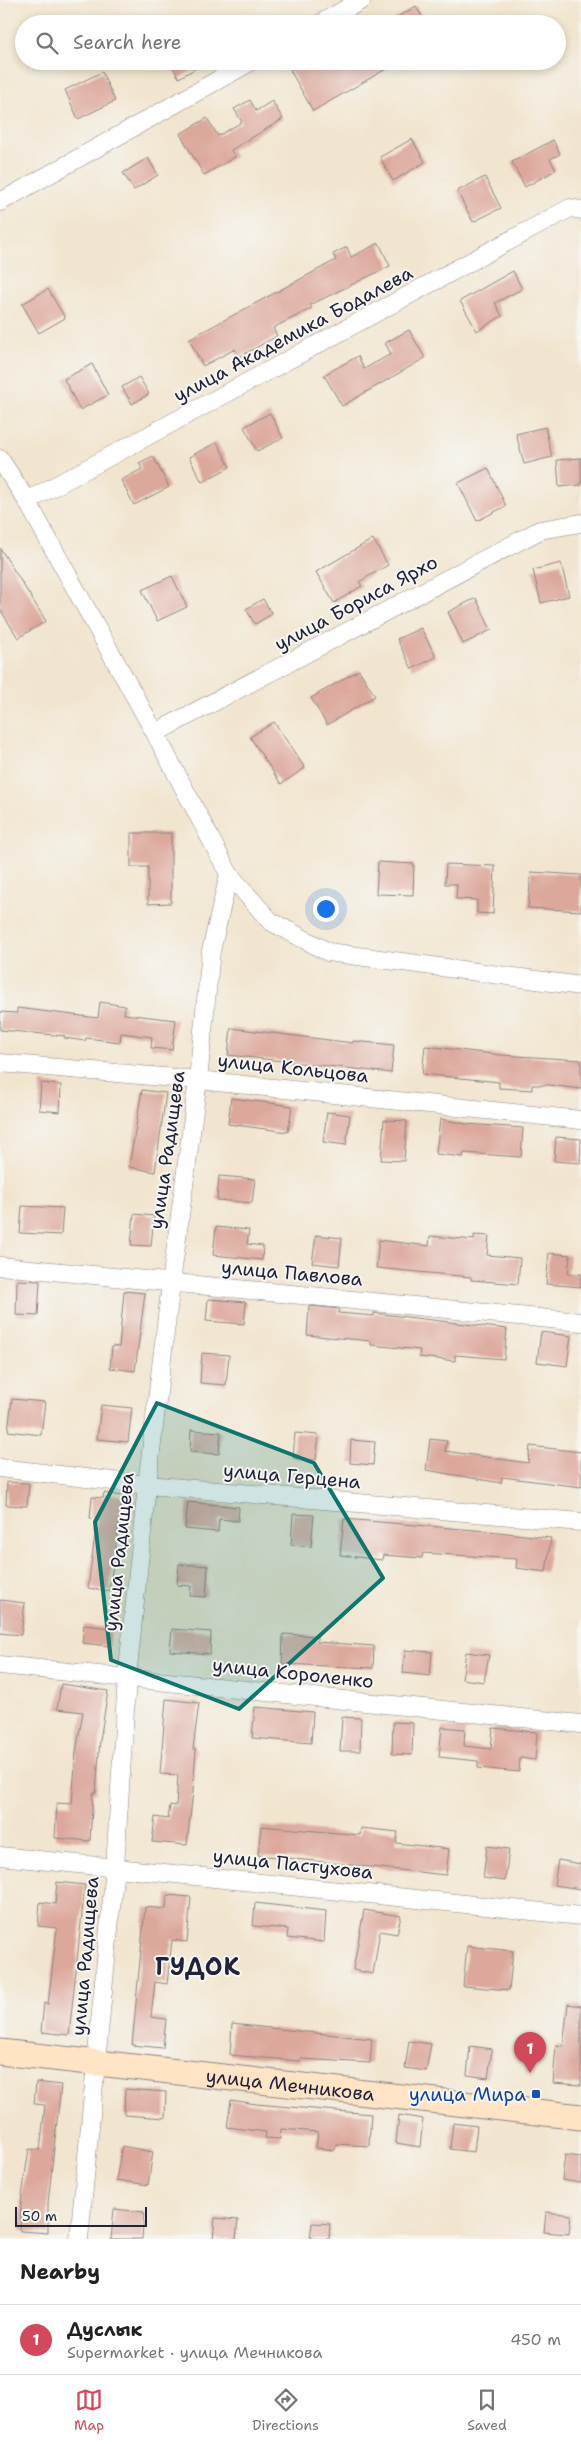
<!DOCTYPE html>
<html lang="en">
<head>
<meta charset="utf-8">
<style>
	:root { --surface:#fff; --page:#f2f2f2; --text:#222; --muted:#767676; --line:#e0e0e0; --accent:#d1495b }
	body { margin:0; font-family:"Shantell Sans",sans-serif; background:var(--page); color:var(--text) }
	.scale { position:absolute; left:15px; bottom:12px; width:132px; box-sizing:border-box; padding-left:5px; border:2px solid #22223b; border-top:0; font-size:14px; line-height:18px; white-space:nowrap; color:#22223b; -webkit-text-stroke:4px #f6f6f2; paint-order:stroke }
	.you { position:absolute; left:325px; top:908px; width:18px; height:18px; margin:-12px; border:4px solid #fff; border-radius:50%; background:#1a73e8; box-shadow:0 0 0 8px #1a73e833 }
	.badge { display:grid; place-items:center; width:32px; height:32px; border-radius:50%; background:var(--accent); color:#fff; font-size:16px; font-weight:700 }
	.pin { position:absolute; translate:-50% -41px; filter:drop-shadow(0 1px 2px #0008) }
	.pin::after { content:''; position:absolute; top:26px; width:18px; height:15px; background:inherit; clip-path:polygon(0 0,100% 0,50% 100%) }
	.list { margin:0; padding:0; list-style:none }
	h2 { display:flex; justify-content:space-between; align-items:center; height:65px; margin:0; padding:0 20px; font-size:21px }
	h2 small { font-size:16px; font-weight:400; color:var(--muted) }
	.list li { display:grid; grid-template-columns:32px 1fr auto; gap:15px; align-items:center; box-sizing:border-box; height:70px; padding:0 20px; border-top:1px solid var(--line) }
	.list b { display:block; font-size:19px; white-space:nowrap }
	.list p { margin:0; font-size:16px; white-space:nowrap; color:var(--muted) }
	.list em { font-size:16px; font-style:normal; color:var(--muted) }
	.icon { flex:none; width:28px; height:28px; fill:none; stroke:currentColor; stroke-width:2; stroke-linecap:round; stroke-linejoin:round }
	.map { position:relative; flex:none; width:581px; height:2239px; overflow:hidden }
	.search { position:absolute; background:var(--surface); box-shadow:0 2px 8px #0003; left:15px; right:15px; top:15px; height:55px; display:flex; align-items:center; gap:12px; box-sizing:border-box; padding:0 18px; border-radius:28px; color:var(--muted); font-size:19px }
	.sheet { height:135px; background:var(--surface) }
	nav { display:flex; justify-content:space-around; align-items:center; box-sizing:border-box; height:70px; border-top:1px solid var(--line); background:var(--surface); font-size:14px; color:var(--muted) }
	nav a { display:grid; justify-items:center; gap:2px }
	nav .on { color:var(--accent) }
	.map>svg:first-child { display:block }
	.building { fill:#dda89c }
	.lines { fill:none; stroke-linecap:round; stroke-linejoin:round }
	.minor-casing { stroke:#8a8485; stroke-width:19 }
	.secondary-casing { stroke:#8a8485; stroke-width:27 }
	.minor { stroke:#fff; stroke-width:18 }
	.secondary { stroke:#ffe4c6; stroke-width:25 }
	.marked { fill:#0f766e; fill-opacity:0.2; stroke:#0f766e; stroke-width:4; stroke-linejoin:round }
	.transit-dot { fill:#1a4fb4; stroke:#f6f6f2; stroke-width:2 }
	.labels { text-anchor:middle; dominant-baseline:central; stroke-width:4; stroke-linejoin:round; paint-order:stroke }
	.street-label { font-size:19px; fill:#22223b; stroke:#f6f6f2 }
	.transit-label { font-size:19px; fill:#164399; stroke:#f6f6f2; text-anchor:end }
	.district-label { font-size:24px; font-weight:bold; letter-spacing:1px; fill:#22223b; stroke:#f6f6f2 }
</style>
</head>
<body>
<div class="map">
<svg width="581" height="2239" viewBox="0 0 581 2239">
	<rect width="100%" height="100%" fill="#f6f6f2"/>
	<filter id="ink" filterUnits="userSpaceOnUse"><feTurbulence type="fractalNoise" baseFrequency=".02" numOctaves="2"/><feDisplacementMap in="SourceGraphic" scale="10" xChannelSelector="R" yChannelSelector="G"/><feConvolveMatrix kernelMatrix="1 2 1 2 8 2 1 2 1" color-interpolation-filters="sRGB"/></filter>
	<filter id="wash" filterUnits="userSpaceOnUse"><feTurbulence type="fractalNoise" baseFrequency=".0096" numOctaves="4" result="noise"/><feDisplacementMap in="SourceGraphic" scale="20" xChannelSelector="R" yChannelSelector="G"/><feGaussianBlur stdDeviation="1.12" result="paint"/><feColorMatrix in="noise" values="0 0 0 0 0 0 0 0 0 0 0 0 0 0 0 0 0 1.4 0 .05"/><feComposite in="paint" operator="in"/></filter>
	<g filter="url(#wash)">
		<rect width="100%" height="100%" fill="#f2e5cf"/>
		<g id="blocks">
			<path class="building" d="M 416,6 L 426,24 L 386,24 Z
				M 169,61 L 208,61 L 179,78 Z
				M 306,61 L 400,61 L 313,111 L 290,70 Z
				M 102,72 L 115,101 L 78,119 L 65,90 Z
				M 250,100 L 256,111 L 272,101 L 283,119 L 231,150 L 235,157 L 204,175 L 180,134 L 207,118 L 218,136 L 242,122 L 234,109 Z
				M 412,139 L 425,162 L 393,181 L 380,157 Z
				M 553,140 L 560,154 L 550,159 L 556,170 L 525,187 L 512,162 Z
				M 148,158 L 158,175 L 134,190 L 123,173 Z
				M 485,177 L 501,208 L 473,222 L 457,191 Z
				M 379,243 L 390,266 L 310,305 L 312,308 L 273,328 L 277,336 L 239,357 L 235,349 L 203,366 L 189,339 L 336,260 L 333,254 L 347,247 L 351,257 Z
				M 513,271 L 522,289 L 495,303 L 502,316 L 477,331 L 460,301 Z
				M 48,289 L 65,318 L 39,333 L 22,304 Z
				M 409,330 L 425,358 L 342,406 L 324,375 L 358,356 L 364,369 L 391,354 L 385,343 Z
				M 92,364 L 108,395 L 80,410 L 64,379 Z
				M 139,377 L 149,394 L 132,404 L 122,387 Z
				M 270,413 L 283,438 L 257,451 L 244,427 Z
				M 545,427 L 552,457 L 524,464 L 516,434 Z
				M 217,442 L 230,467 L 202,482 L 189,457 Z
				M 153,456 L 169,487 L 134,505 L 121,480 L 142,469 L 139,463 Z
				M 581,458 L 581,485 L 559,487 L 557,460 Z
				M 488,468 L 506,506 L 477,521 L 458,483 Z
				M 373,539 L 388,565 L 359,582 L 362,586 L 334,603 L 316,572 Z
				M 0,548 L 46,621 L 18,638 L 0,609 Z
				M 561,563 L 569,596 L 541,603 L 533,570 Z
				M 172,576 L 187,607 L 157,621 L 142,590 Z
				M 476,598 L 491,630 L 463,644 L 448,612 Z
				M 263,599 L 272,614 L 255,624 L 246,609 Z
				M 421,628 L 436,657 L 412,669 L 397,639 Z
				M 359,670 L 375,696 L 327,725 L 311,698 Z
				M 274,722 L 305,768 L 281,784 L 250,737 Z
				M 131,833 L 171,833 L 171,903 L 148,904 L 148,867 L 131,867 Z
				M 378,862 L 414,864 L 413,895 L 376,894 Z
				M 446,864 L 495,866 L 493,914 L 477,913 L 477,900 L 456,899 L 457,884 L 445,884 Z
				M 531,872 L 581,875 L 581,911 L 528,908 Z
				M 100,1002 L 125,1006 L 124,1014 L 176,1020 L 172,1050 L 151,1048 L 152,1037 L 121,1033 L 120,1042 L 86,1038 L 85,1041 L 64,1038 L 65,1036 L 0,1030 L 0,1012 L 17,1013 L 17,1008 L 98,1018 Z
				M 231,1028 L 353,1043 L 353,1041 L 394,1045 L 391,1073 L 228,1055 Z
				M 425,1046 L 501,1055 L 581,1060 L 581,1089 L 549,1085 L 532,1085 L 532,1090 L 499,1088 L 499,1082 L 422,1074 Z
				M 41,1083 L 61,1085 L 60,1112 L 39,1110 Z
				M 142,1090 L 166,1093 L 155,1172 L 129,1167 Z
				M 231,1098 L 292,1106 L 288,1132 L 228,1124 Z
				M 327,1112 L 350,1115 L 346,1145 L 323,1142 Z
				M 440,1119 L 467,1124 L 523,1128 L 521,1157 L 464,1153 L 463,1157 L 436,1154 Z
				M 384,1120 L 407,1121 L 404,1161 L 381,1160 Z
				M 556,1137 L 581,1139 L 580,1163 L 554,1161 Z
				M 219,1176 L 255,1179 L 252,1203 L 217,1200 Z
				M 22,1206 L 63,1208 L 61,1235 L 20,1233 Z
				M 134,1214 L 154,1216 L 151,1246 L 131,1245 Z
				M 216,1227 L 249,1230 L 247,1244 L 263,1246 L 262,1260 L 213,1255 Z
				M 316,1235 L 342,1238 L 339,1266 L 312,1263 Z
				M 474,1235 L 489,1236 L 487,1255 L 520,1258 L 518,1284 L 471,1280 L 471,1277 L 376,1268 L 379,1240 L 429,1246 L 430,1236 L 474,1240 Z
				M 549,1253 L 570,1255 L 568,1273 L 581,1274 L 581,1287 L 546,1284 Z
				M 17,1280 L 40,1281 L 38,1316 L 16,1315 Z
				M 124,1291 L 145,1293 L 135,1371 L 110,1368 L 112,1346 L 119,1347 Z
				M 208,1299 L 246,1302 L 244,1324 L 206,1321 Z
				M 309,1306 L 339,1309 L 338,1313 L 374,1316 L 374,1313 L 507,1329 L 504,1359 L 455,1355 L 455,1361 L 419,1357 L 420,1350 L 371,1345 L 371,1341 L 307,1335 Z
				M 541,1332 L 571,1336 L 567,1366 L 537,1362 Z
				M 202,1353 L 229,1355 L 226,1385 L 200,1383 Z
				M 12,1399 L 45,1402 L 41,1435 L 8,1431 Z
				M 101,1405 L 132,1408 L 128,1442 L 97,1439 Z
				M 191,1430 L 221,1432 L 219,1454 L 190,1452 Z
				M 295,1433 L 319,1435 L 316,1460 L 293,1458 Z
				M 430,1439 L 447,1441 L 445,1451 L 528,1463 L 530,1446 L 581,1452 L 581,1487 L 502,1477 L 501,1483 L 426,1470 Z
				M 351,1440 L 375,1442 L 373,1465 L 350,1463 Z
				M 7,1482 L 29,1483 L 27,1506 L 6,1505 Z
				M 104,1493 L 123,1496 L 109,1591 L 88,1588 L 97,1519 L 90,1518 L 92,1497 L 103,1498 Z
				M 188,1502 L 239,1507 L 238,1521 L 219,1519 L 218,1532 L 185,1529 Z
				M 293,1514 L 314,1515 L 311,1547 L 291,1545 Z
				M 344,1519 L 498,1532 L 551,1538 L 546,1572 L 516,1568 L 517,1559 L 423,1553 L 422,1558 L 383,1555 L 382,1560 L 340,1555 Z
				M 179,1564 L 208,1566 L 206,1597 L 190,1596 L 191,1586 L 177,1585 Z
				M 0,1600 L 25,1603 L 21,1635 L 0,1633 Z
				M 84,1625 L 111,1628 L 109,1646 L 82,1643 Z
				M 172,1629 L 211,1632 L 210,1654 L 170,1651 Z
				M 283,1634 L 317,1636 L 317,1642 L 374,1646 L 373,1668 L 282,1664 Z
				M 405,1650 L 432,1652 L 430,1676 L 403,1673 Z
				M 466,1652 L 489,1655 L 484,1682 L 462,1679 Z
				M 61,1684 L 108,1691 L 100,1740 L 96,1793 L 93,1793 L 90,1841 L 55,1838 L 57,1803 L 72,1804 L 76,1752 L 83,1712 L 57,1709 Z
				M 166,1699 L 199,1703 L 193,1749 L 196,1749 L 193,1791 L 187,1845 L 152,1842 L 155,1817 L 168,1819 L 170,1805 L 176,1806 L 178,1775 L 160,1774 Z
				M 255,1707 L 313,1712 L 311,1743 L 252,1738 Z
				M 342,1717 L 361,1718 L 360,1751 L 340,1751 Z
				M 393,1722 L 413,1723 L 412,1755 L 392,1754 Z
				M 442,1727 L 465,1729 L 464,1746 L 491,1749 L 493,1728 L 537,1732 L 535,1760 L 520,1758 L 519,1772 L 478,1768 L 478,1761 L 439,1757 Z
				M 261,1826 L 360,1835 L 361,1828 L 398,1832 L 396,1843 L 449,1849 L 446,1875 L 258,1855 Z
				M 487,1846 L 509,1849 L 505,1881 L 483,1878 Z
				M 558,1860 L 581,1864 L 581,1889 L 554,1885 Z
				M 57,1882 L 85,1885 L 69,2035 L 41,2032 L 44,2003 L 48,2004 L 57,1928 L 38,1926 L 40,1902 L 55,1904 Z
				M 167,1895 L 191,1897 L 187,1942 L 172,1940 L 167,1984 L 155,1982 L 151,2017 L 166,2019 L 163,2048 L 132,2045 L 145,1907 L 166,1909 Z
				M 255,1903 L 326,1911 L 324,1942 L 287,1938 L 288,1929 L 253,1926 Z
				M 364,1910 L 401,1916 L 397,1934 L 380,1931 L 373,1974 L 353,1970 Z
				M 467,1946 L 513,1951 L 509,1990 L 463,1986 Z
				M 568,2004 L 581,2006 L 581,2085 L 553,2083 L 556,2045 L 563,2046 Z
				M 232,2024 L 372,2039 L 370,2063 L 301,2059 L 300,2061 L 230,2055 Z
				M 409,2041 L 431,2044 L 426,2071 L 405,2068 Z
				M 470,2046 L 492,2049 L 488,2078 L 467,2075 Z
				M 36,2082 L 61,2085 L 48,2203 L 48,2233 L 20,2231 L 21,2202 L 29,2149 L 40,2150 L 45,2105 L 34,2104 Z
				M 125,2089 L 166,2092 L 165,2118 L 124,2115 Z
				M 231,2100 L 256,2104 L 371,2114 L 369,2146 L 336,2144 L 335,2150 L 316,2148 L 318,2132 L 281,2129 L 280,2139 L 265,2138 L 266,2132 L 227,2127 Z
				M 399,2115 L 423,2119 L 420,2147 L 396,2143 Z
				M 453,2123 L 477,2126 L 474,2152 L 450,2149 Z
				M 122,2146 L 153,2152 L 148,2185 L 116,2180 Z
				M 565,2155 L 581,2157 L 581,2183 L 562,2180 Z
				M 114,2209 L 144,2212 L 142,2239 L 111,2239 Z
				M 546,2212 L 571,2215 L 569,2234 L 544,2232 Z
				M 215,2218 L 238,2220 L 236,2239 L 213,2239 Z
				M 312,2223 L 330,2224 L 329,2239 L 310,2239 Z"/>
		</g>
	</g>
	<g filter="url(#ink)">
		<use href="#blocks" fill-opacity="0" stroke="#8a8485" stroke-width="1"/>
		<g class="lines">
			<defs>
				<path id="minor" d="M 319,24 L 362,0
					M 0,202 L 252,61
					M 0,459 L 27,501 L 155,733 L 229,874 L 270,921 L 328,952 L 581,986
					M 27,501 L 570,208 L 581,210
					M 155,733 L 540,530 L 581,523
					M 0,1063 L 198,1080 L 581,1120
					M 0,1266 L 581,1322
					M 0,1468 L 147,1485 L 581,1522
					M 0,1665 L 581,1724
					M 0,1856 L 581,1916
					M 79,2239 L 115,1867 L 127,1678 L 147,1485 L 171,1283 L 198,1080 L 211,951 L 229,874"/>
				<g id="secondary">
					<path id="s1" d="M 0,2052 L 581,2117"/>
				</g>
			</defs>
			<use href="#minor" class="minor-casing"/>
			<use href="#secondary" class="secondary-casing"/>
			<use href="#minor" class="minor"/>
			<use href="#secondary" class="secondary"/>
		</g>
	</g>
	<path class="marked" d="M 157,1403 L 314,1463 L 383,1578 L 239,1709 L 111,1660 L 95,1522 Z"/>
	<rect class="transit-dot" x="531" y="2089" width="10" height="10" rx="2.5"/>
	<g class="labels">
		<g class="street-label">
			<text transform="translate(293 334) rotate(-28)">улица Академика Бодалева</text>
			<text transform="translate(356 603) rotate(-28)">улица Бориса Ярхо</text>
			<text transform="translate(293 1068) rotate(6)">улица Кольцова</text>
			<text transform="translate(167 1150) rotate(-82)">улица Радищева</text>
			<text transform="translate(292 1273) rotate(5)">улица Павлова</text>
			<text transform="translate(292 1476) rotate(5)">улица Герцена</text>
			<text transform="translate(119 1552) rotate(-84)">улица Радищева</text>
			<text transform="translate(293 1673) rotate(6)">улица Короленко</text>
			<text transform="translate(293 1864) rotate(6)">улица Пастухова</text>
			<text transform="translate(85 1956) rotate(-85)">улица Радищева</text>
			<text stroke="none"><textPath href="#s1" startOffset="292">улица Мечникова</textPath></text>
		</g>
		<g class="transit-label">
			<text x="526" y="2094">улица Мира</text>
		</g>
		<g class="district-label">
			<text x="198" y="1967">ГУДОК</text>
		</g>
	</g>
</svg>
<div class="scale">50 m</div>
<div class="you"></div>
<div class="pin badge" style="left:530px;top:2073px">1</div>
<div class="search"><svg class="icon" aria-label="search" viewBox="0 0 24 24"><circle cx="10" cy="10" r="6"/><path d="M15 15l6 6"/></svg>Search here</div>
</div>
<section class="sheet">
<h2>Nearby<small></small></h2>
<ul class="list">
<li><span class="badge">1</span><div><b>Дуслык</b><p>Supermarket · улица Мечникова</p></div><em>450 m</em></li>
</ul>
</section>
<nav>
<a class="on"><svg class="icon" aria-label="map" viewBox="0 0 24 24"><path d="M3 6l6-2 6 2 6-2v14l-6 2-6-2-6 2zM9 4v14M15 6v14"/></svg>Map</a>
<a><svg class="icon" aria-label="directions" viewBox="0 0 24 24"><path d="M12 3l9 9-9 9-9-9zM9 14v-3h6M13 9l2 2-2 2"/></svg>Directions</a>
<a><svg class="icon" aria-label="saved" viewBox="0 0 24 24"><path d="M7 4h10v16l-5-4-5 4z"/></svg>Saved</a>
</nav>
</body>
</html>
